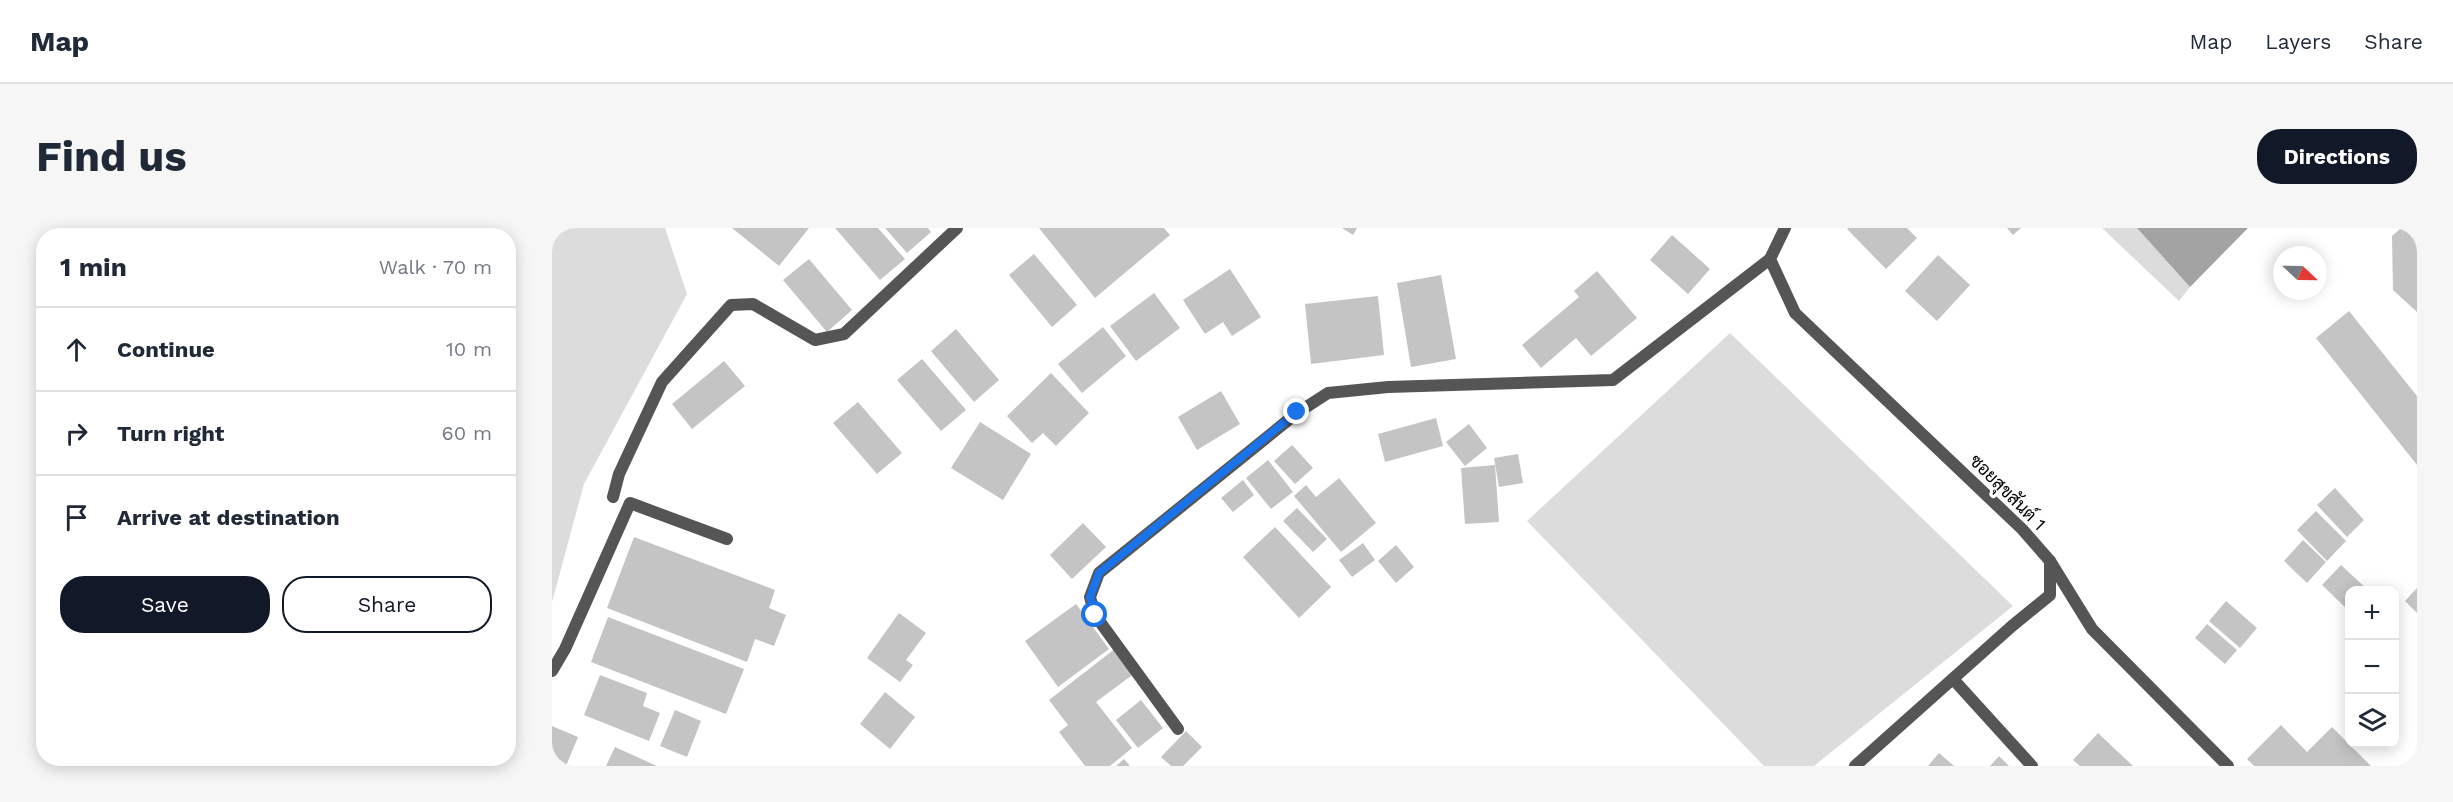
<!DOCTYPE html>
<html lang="en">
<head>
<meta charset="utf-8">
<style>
	:root { --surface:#fff; --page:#f6f6f7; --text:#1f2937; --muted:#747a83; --line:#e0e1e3; --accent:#111827 }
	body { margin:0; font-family:"Work Sans",Sarabun,sans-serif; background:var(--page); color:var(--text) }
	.controls { position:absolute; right:18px; bottom:18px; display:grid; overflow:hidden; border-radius:12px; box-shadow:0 3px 15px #0003 }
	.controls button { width:54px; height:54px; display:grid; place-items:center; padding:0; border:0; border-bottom:2px solid var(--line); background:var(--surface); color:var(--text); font:30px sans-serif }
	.compass { position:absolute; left:1721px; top:18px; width:54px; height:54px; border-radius:50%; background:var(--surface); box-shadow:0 3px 15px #0003; rotate:112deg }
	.stop { position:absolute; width:18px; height:18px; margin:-14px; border:4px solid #1a73e8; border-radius:50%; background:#fff }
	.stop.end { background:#1a73e8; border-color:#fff; box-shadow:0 2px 6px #0008 }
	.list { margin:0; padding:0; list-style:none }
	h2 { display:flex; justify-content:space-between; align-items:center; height:78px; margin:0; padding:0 24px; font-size:26px }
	h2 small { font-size:20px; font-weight:400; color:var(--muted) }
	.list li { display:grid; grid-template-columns:39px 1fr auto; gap:18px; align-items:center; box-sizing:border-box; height:84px; padding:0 24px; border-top:2px solid var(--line) }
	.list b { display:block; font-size:22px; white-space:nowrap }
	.list em { font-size:20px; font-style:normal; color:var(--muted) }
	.actions { display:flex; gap:12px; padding:18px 24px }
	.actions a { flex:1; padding:14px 0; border:2px solid var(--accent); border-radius:24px; text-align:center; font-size:21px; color:var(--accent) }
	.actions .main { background:var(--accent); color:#fff }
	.icon { flex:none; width:33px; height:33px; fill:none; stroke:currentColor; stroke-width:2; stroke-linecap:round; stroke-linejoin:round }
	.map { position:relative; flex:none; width:1865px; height:538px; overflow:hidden; border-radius:24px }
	header { display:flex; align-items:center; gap:36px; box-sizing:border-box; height:84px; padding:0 30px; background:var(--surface); border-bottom:2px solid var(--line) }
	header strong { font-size:28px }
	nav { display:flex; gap:33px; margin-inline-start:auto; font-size:21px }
	.intro { display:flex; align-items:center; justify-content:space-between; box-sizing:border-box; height:144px; padding:0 36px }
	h1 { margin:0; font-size:42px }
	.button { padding:15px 27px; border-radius:24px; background:var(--accent); color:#fff; font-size:21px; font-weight:700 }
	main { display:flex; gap:36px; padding:0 36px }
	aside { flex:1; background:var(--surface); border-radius:24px; box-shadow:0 3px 15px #0003 }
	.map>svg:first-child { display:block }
	.green { fill:#dcdcdc }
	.water { fill:#a3a3a3 }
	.building { fill:#c4c4c4 }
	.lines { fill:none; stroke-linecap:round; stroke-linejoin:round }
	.service { stroke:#555; stroke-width:12 }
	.minor { stroke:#555; stroke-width:12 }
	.tertiary { stroke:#555; stroke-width:12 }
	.route { stroke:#1a73e8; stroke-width:8 }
	.labels { text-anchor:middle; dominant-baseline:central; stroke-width:6; stroke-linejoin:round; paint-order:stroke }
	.street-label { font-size:18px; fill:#000; stroke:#fff }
</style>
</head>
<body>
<header>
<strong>Map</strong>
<nav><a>Map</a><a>Layers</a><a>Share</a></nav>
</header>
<div class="intro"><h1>Find us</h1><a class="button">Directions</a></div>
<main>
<aside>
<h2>1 min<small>Walk · 70 m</small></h2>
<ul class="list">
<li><svg class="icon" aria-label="ahead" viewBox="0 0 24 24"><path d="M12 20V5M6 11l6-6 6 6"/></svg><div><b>Continue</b></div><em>10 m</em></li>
<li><svg class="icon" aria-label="right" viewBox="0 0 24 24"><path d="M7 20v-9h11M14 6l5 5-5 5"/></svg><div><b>Turn right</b></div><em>60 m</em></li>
<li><svg class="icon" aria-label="arrive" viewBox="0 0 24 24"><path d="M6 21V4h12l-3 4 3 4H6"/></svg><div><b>Arrive at destination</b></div></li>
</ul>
<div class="actions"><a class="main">Save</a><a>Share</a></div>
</aside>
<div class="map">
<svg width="1865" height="538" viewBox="0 0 1865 538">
	<rect width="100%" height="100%" fill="#fff"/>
	<path class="green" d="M 0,0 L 113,0 L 135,66 L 32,256 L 0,374 Z
		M 1550,0 L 1585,0 L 1638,59 L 1627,73 Z
		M 1178,105 L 1461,378 L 1262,538 L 1212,538 L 975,293 Z"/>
	<path class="water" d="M 1585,0 L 1696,0 L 1638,59 Z"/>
	<path class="building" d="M 180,0 L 257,0 L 227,38 Z
		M 283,0 L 326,0 L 353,31 L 328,52 Z
		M 333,0 L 376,0 L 379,4 L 355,25 Z
		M 487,0 L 612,0 L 618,7 L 543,70 Z
		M 790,0 L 805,0 L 801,7 Z
		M 1296,0 L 1355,0 L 1365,10 L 1334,41 L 1295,1 Z
		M 1455,0 L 1469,0 L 1461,7 Z
		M 1849,0 L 1865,0 L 1865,84 L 1841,62 L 1840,8 Z
		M 1120,7 L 1158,41 L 1136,66 L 1098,32 Z
		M 482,26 L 525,77 L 500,99 L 457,47 Z
		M 1386,27 L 1418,57 L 1385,93 L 1353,63 Z
		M 257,31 L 300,82 L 275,104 L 231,52 Z
		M 678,41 L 709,89 L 680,108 L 671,94 L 653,106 L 631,72 Z
		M 1045,43 L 1085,90 L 1039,128 L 1024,110 L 989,140 L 970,117 L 1027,69 L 1022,63 Z
		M 889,47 L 904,131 L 859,139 L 845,55 Z
		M 602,65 L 628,100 L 584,133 L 558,98 Z
		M 826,68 L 832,127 L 759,136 L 753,76 Z
		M 1797,83 L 1865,168 L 1865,237 L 1764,110 Z
		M 551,99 L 574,128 L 530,165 L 506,136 Z
		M 404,101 L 447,152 L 422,174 L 379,123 Z
		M 370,131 L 414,182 L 389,203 L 345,152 Z
		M 172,133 L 193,158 L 140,201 L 120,176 Z
		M 499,145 L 537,185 L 504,218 L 491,205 L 480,215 L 455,188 Z
		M 669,163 L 688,196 L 645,222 L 626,189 Z
		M 306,174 L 350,225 L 325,246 L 281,195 Z
		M 884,190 L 891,218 L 833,234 L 826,206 Z
		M 428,194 L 479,226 L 451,272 L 399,240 Z
		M 917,196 L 935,220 L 913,238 L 894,214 Z
		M 740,217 L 761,240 L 743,256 L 722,233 Z
		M 966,226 L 971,255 L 947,259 L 942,230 Z
		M 716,232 L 741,264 L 719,281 L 694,250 Z
		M 943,237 L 947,294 L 913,296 L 909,240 Z
		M 787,250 L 824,295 L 789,324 L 742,268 L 754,257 L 764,269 Z
		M 691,252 L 702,267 L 681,284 L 669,270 Z
		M 1783,260 L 1812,292 L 1795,309 L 1765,277 Z
		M 745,280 L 775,311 L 761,324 L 731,293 Z
		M 1764,283 L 1794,313 L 1775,333 L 1745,302 Z
		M 531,295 L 554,319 L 520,351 L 498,327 Z
		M 723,299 L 779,359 L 747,390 L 691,329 Z
		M 82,309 L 223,362 L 217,380 L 234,387 L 222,418 L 203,411 L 195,434 L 55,380 Z
		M 1751,312 L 1774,334 L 1755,355 L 1732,333 Z
		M 811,315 L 823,332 L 800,349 L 787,332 Z
		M 844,317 L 862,339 L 844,355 L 826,333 Z
		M 1789,337 L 1815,361 L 1798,362 L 1796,382 L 1770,357 Z
		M 1865,360 L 1865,385 L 1853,373 Z
		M 1674,373 L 1705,400 L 1688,420 L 1657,393 Z
		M 524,376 L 557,421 L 506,459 L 473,413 Z
		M 347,385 L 374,405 L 354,432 L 361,437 L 348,454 L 315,430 Z
		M 56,389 L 192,441 L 174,486 L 39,434 Z
		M 1655,396 L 1685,422 L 1673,436 L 1643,410 Z
		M 564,420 L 583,445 L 544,474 L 580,520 L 558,538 L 533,538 L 507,504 L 516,497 L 497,472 Z
		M 48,447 L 95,465 L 91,478 L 108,485 L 97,513 L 32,487 Z
		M 333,464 L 363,489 L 338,521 L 308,496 Z
		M 589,472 L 611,500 L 586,520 L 564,492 Z
		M 123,482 L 149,493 L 135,529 L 108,518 Z
		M 1729,497 L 1755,524 L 1780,499 L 1819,538 L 1702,538 L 1695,531 Z
		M 0,498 L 26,509 L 14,538 L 0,535 Z
		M 634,503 L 650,519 L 631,538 L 619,538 L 609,529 Z
		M 1546,505 L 1581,538 L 1528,538 L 1521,532 Z
		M 63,519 L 105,538 L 54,538 Z
		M 1387,525 L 1402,538 L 1376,538 Z
		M 1447,528 L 1457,538 L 1438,538 Z
		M 572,531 L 578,538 L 564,538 Z"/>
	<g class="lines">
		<path class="service" d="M 61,269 L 67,246 L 110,154 L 179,77 L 201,76 L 263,112 L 292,106 L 405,0
			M 1401,451 L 1480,538"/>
		<path class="minor" d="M 1498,333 L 1540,401 L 1676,538
			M 0,443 L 13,421 L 78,275 L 175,311
			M 626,501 L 543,387 L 538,369 L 547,345 L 745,185 L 776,165 L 836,159 L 1061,152 L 1218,31"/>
		<path class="tertiary" d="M 1233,0 L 1218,31 L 1243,85 L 1470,301 L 1498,333 L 1498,367 L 1460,398 L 1303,538"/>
	</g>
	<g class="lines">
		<path class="route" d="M 543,387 L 538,369 L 547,345 L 745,184"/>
	</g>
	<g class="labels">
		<g class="street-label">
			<text transform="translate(1456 264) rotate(45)">ซอยสุขสันต์ 1</text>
		</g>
	</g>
</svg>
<div class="controls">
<button>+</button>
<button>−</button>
<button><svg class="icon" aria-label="layers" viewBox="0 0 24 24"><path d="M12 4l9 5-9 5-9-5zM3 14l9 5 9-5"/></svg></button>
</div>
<svg class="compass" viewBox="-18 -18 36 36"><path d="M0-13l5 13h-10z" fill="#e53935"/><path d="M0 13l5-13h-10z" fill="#747a83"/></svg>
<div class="stop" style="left:543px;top:387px"></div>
<div class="stop end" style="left:745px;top:184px"></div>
</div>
</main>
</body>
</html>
